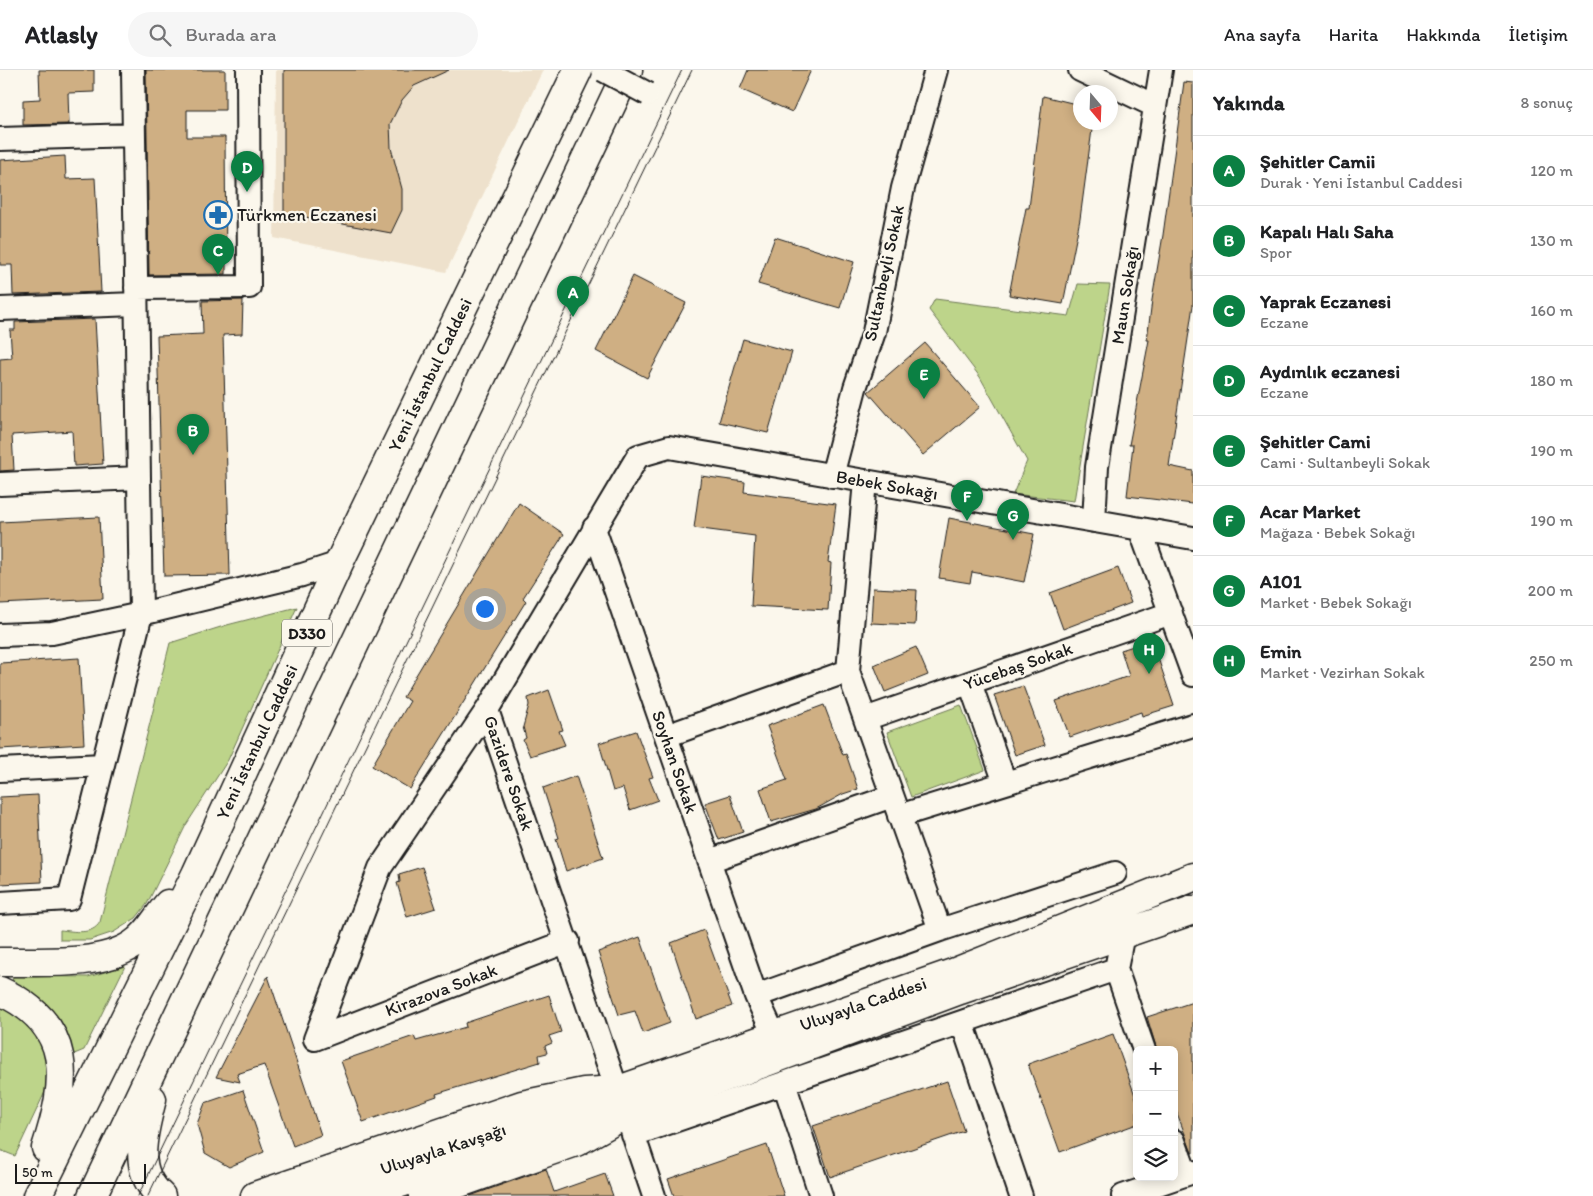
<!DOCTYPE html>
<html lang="tr">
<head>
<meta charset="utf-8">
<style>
	:root { --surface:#fff; --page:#f6f6f6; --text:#202124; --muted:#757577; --line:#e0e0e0; --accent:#0b8043 }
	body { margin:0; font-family:Itim,sans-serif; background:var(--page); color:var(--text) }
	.controls { position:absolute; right:15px; bottom:15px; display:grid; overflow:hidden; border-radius:8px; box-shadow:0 2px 12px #0003 }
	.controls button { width:45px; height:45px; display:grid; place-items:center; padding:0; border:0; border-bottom:1px solid var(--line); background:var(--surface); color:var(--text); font:25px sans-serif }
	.compass { position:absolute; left:1073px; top:15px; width:45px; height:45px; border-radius:50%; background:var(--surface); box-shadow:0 2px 12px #0003; rotate:161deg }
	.scale { position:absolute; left:15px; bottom:12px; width:131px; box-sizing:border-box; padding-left:5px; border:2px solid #1c1c1c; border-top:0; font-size:14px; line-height:18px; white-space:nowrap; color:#1c1c1c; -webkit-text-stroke:4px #fbf7ec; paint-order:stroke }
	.you { position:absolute; left:484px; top:538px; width:18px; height:18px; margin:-12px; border:4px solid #fff; border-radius:50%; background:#1a73e8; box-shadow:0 0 0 8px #1a73e833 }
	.badge { display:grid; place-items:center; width:32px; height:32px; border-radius:50%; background:var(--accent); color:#fff; font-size:16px; font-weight:700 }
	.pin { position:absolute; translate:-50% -41px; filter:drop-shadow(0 1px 2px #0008) }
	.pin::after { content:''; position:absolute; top:26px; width:18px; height:15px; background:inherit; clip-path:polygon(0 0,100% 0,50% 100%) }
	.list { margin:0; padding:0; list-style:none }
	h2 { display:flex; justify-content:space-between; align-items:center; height:65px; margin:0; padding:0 20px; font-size:21px }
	h2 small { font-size:16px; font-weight:400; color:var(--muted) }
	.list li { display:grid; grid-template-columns:32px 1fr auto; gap:15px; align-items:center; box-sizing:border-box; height:70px; padding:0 20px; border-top:1px solid var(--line) }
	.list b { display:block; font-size:19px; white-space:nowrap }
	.list p { margin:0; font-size:16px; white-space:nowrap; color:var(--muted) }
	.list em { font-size:16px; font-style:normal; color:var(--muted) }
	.icon { flex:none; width:28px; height:28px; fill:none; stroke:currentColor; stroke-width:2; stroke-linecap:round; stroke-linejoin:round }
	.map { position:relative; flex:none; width:1193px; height:1126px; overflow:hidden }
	header { display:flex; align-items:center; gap:30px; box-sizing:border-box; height:70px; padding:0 25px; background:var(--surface); border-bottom:1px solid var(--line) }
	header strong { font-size:24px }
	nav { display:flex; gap:28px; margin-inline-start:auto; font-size:18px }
	.search { width:350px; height:45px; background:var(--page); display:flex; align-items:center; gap:12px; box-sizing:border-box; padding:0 18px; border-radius:28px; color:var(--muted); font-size:19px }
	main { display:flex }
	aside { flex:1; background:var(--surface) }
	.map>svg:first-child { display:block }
	.built { fill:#eee1cc }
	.green { fill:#bdd48a; stroke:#6c7853 }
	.building { fill:#cfaf83; stroke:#1c1c1c }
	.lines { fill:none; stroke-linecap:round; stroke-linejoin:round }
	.minor-casing { stroke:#1c1c1c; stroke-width:26 }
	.major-casing { stroke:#1c1c1c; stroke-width:31 }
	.highway-casing { stroke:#1c1c1c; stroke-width:31 }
	.minor { stroke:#fbf7ec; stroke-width:22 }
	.major { stroke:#fbf7ec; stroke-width:28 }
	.highway { stroke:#fbf7ec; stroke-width:28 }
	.tram { stroke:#1c1c1c; stroke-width:1 }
	.minor-bridge-casing { stroke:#1c1c1c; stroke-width:26; stroke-linecap:butt }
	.minor-bridge { stroke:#fbf7ec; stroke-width:22 }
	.labels { text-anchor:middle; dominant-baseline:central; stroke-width:4.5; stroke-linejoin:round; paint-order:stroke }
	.shield { fill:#fbf7ec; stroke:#5f5e5a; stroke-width:1 }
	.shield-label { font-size:16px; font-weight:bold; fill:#1c1c1c }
	.poi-label { font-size:18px; fill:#1c1c1c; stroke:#fbf7ec; text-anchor:start }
	.street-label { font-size:18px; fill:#1c1c1c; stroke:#fbf7ec }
</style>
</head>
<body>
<header>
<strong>Atlasly</strong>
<div class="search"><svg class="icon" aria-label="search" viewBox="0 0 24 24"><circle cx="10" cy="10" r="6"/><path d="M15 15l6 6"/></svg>Burada ara</div>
<nav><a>Ana sayfa</a><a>Harita</a><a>Hakkında</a><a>İletişim</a></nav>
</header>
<main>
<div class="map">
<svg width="1193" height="1126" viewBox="0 0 1193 1126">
	<rect width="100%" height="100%" fill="#fbf7ec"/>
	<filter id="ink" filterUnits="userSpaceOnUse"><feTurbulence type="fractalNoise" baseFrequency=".02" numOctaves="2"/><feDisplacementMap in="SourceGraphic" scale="10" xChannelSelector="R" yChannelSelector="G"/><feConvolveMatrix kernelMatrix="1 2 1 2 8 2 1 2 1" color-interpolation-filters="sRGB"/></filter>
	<g filter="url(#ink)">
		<path class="built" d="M 276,0 L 543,0 L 446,202 L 274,168 Z"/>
		<path class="green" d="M 1078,214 L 1110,215 L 1074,431 L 1013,424 L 1027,391 L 980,307 L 929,240 L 935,229 L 1069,246 Z
			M 297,537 L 228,690 L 186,755 L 147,834 L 136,848 L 114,862 L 90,870 L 60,870 L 60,860 C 74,861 92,866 100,852 L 170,573 L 227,555 Z
			M 961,635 L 985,700 L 911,727 L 887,662 Z
			M 125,896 L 84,980 L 72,985 C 57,949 50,929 12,912 L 13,906 L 88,907 Z
			M 0,933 L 23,948 L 42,974 L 51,1009 L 15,1086 L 0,1080 Z"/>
		<path class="building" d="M 39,0 L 94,0 L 94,22 L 68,23 L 69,54 L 23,55 L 23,30 L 40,29 Z
			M 146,0 L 225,0 L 225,40 L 187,40 L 187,67 L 225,67 L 226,204 L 149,205 Z
			M 284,0 L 449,0 L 414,16 L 402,30 L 390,54 L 391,78 L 402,119 L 402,140 L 391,163 L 284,143 Z
			M 748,0 L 811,0 L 792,42 L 740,19 Z
			M 1184,12 L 1193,13 L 1193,235 L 1169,396 L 1193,401 L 1193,434 L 1127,426 L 1133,375 L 1129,375 L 1149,270 L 1147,270 L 1152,230 L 1163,165 Z
			M 1043,26 L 1080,35 L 1080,52 L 1093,52 L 1080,149 L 1063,234 L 1009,225 L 1026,138 L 1029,138 Z
			M 65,86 L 66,109 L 95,108 L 101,222 L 13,225 L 12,195 L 0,195 L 0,90 Z
			M 775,167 L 854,192 L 840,238 L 758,214 Z
			M 633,206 L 686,233 L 647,308 L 596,281 Z
			M 243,230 L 242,264 L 223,265 L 230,505 L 164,506 L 157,266 L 203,264 L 202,231 Z
			M 95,249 L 103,394 L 74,396 L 72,361 L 12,365 L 14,400 L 0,401 L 0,289 L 12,288 L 10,260 L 15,260 L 15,252 Z
			M 743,269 L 792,282 L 768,363 L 719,352 Z
			M 925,273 L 980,337 L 923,385 L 868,322 Z
			M 701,406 L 745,412 L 744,422 L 836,434 L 828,492 L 831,493 L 828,540 L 751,536 L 755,466 L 694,458 Z
			M 519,433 L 564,464 L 523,528 L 526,531 L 410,719 L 372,696 L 410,631 L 403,627 Z
			M 99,447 L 103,529 L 0,534 L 0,452 Z
			M 949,448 L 1034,464 L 1024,512 L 972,502 L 970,513 L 939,508 Z
			M 1118,498 L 1131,533 L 1063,559 L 1050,523 Z
			M 873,518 L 917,520 L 915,555 L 871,553 Z
			M 1152,570 L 1174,636 L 1142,646 L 1141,642 L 1070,667 L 1056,631 L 1129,606 L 1121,580 Z
			M 916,577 L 928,605 L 885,622 L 874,595 Z
			M 79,588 L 84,674 L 0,679 L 0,593 Z
			M 1023,616 L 1045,675 L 1015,685 L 994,625 Z
			M 549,620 L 563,660 L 559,661 L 565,675 L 530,686 L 523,670 L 526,668 L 523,657 L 529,635 L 528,628 Z
			M 824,635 L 843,685 L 846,684 L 858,719 L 843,724 L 816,739 L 771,752 L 760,719 L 787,710 L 767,656 Z
			M 636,661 L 653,707 L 649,708 L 658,730 L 630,740 L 623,718 L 613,721 L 599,673 Z
			M 576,706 L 603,788 L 566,801 L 556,769 L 559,768 L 543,718 Z
			M 38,725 L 42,812 L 0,814 L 0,727 Z
			M 730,725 L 743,762 L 719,770 L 705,733 Z
			M 422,797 L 436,838 L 407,847 L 397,813 L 400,812 L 399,804 Z
			M 704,860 L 732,936 L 696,949 L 671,873 Z
			M 640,867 L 670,953 L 643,963 L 635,941 L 619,945 L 598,882 Z
			M 268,906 L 321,1065 L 293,1076 L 264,995 L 237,1004 L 240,1012 L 216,1007 Z
			M 549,925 L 561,962 L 549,966 L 552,973 L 545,976 L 547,983 L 539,985 L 540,992 L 436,1024 L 437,1026 L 363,1052 L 341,991 L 414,966 L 416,971 L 466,957 L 465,953 Z
			M 1193,932 L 1193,1083 L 1192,1083 L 1174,1035 L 1174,980 L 1157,980 L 1147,947 Z
			M 1113,964 L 1137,1031 L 1137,1054 L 1060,1082 L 1028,994 Z
			M 947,1011 L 964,1061 L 830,1107 L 813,1056 Z
			M 243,1020 L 264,1082 L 229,1097 L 205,1083 L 197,1054 L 205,1033 Z
			M 767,1075 L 784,1126 L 674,1126 L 668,1109 Z
			M 546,1099 L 554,1122 L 605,1104 L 613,1126 L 470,1126 Z"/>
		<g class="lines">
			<defs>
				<path id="minor" d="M 1080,0 L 1155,36
					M 0,69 L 134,65
					M 136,218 L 249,217 L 248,0
					M 0,239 L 136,234
					M 832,406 L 855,318 L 874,262 L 903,118 L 936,0
					M 865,411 L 848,601 L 940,860
					M 0,414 L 139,408
					M 1094,451 L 1097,397 L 1161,0
					M 594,458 L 756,926
					M 1140,459 L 1193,605
					M 0,565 L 52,563 L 141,544 L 302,505 L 339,493
					M 970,613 L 1005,713
					M 865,649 L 1171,543
					M 666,666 L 848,601
					M 0,700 L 103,695
					M 899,746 L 1193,655
					M 709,791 L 892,726
					M 0,833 L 69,829 L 141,544 L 133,0
					M 1123,864 L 1116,899 L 1144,980
					M 962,952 L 1021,1126
					M 774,965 L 756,926 L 940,860 L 1115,803
					M 315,969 L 380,798 L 487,640
					M 315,969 L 568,871
					M 784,1013 L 821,1126
					M 617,1020 L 487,640 L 638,386 L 669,377 L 1193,468
					M 629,1052 L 654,1126
					M 633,1065 L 1116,899
					M 1174,1071 L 1186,1104
					M 1123,1126 L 1193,1102"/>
				<path id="major" d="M 300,1126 L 590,1030 L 953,903 L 1193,807
					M 362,1126 L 565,1058 L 626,1044 L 960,920 L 1193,840"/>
				<path id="highway" d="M 0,892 C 40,891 98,897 132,875 C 148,865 156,848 168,834
					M 0,921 C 75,955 68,1011 46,1078
					M 152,1029 C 144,1062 131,1100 161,1126
					M 37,1126 L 196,804 L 339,493 L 578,0
					M 92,1126 L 628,0
					M 255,1126 L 522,1035 L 584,1022 L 617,1020
					M 423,1126 L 576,1072 L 626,1044"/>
			</defs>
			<use href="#minor" class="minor-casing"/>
			<use href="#major" class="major-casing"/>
			<use href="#highway" class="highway-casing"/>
			<use href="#minor" class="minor"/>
			<use href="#major" class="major"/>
			<use href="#highway" class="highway"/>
			<path class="tram" d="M 138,1126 L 682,0
				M 148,1126 L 692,0"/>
			<defs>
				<path id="minor-bridge" d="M 603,0 L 648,24"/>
			</defs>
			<use href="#minor-bridge" class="minor-bridge-casing"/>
			<use href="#minor-bridge" class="minor-bridge"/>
		</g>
	</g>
	<defs>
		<symbol id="pharmacy-ring" viewBox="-11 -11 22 22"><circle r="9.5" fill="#fbf7ec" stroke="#1f6fb2" stroke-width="1.5"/><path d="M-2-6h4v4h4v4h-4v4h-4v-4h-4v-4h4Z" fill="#1f6fb2"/></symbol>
	</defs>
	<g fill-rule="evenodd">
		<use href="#pharmacy-ring" x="202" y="129" width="32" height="32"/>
	</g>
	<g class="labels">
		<rect class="shield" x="282" y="549.5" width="50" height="27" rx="4"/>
		<g class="shield-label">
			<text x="307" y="563">D330</text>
		</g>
		<g class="poi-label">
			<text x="237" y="145">Türkmen Eczanesi</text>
		</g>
		<g class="street-label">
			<text transform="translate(884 203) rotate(-78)">Sultanbeyli Sokak</text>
			<text transform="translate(1125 225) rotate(-81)">Maun Sokağı</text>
			<text transform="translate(430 305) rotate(-64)">Yeni İstanbul Caddesi</text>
			<text transform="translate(887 415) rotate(10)">Bebek Sokağı</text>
			<text transform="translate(1018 596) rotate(-19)">Yücebaş Sokak</text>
			<text transform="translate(257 672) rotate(-65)">Yeni İstanbul Caddesi</text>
			<text transform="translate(675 692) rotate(71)">Soyhan Sokak</text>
			<text transform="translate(509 703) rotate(71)">Gazidere Sokak</text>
			<text transform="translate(441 920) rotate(-21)">Kirazova Sokak</text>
			<text transform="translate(863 934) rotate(-19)">Uluyayla Caddesi</text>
			<text transform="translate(443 1079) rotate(-18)">Uluyayla Kavşağı</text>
		</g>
	</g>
</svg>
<div class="controls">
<button>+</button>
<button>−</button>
<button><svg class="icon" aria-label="layers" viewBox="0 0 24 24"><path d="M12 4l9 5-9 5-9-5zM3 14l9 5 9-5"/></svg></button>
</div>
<svg class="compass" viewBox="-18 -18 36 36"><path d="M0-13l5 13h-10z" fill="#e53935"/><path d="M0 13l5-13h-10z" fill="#757577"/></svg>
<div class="scale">50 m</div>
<div class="you"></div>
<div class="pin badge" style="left:573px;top:247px">A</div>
<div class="pin badge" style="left:193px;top:385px">B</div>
<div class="pin badge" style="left:218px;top:205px">C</div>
<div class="pin badge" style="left:247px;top:122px">D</div>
<div class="pin badge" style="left:924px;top:329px">E</div>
<div class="pin badge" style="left:967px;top:451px">F</div>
<div class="pin badge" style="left:1013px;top:470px">G</div>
<div class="pin badge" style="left:1149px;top:604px">H</div>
</div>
<aside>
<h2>Yakında<small>8 sonuç</small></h2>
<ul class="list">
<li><span class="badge">A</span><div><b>Şehitler Camii</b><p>Durak · Yeni İstanbul Caddesi</p></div><em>120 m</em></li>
<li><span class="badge">B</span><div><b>Kapalı Halı Saha</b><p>Spor</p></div><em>130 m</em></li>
<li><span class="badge">C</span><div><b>Yaprak Eczanesi</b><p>Eczane</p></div><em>160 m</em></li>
<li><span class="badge">D</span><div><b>Aydınlık eczanesi</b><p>Eczane</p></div><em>180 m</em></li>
<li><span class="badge">E</span><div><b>Şehitler Cami</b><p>Cami · Sultanbeyli Sokak</p></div><em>190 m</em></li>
<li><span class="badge">F</span><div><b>Acar Market</b><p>Mağaza · Bebek Sokağı</p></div><em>190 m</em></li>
<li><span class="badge">G</span><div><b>A101</b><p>Market · Bebek Sokağı</p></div><em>200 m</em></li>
<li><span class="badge">H</span><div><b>Emin</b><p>Market · Vezirhan Sokak</p></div><em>250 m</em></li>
</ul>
</aside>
</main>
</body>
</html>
